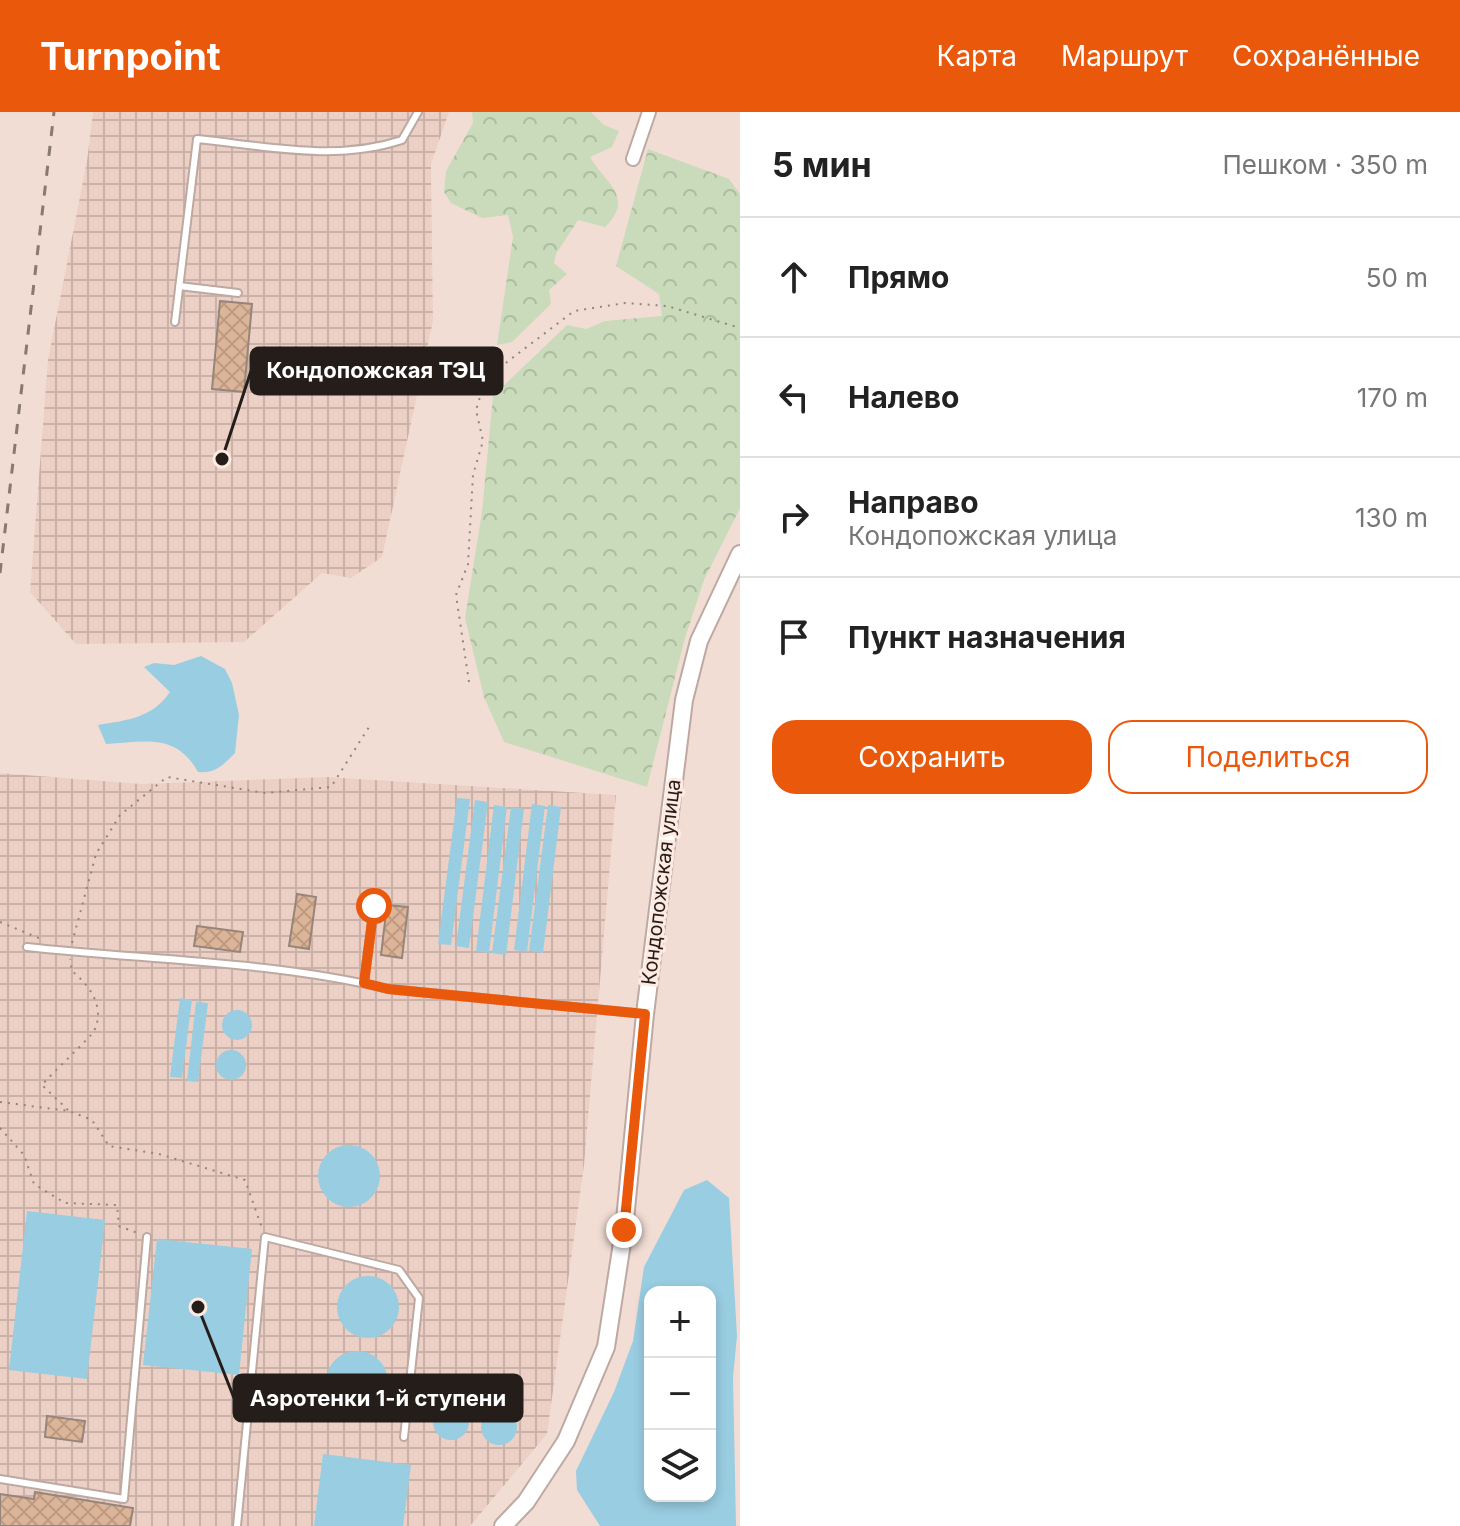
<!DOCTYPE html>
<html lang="ru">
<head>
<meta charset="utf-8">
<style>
	:root { --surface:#fff; --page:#f2f2f2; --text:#222; --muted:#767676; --line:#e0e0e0; --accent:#ea580c }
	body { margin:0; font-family:Inter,sans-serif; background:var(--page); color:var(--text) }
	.controls { position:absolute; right:24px; bottom:24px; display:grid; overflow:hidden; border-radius:16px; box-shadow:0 4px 12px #0003 }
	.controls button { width:72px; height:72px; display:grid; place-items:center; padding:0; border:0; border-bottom:2px solid var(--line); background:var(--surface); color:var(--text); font:40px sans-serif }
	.stop { position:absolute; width:24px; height:24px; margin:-18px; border:6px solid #ea580c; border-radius:50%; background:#fff }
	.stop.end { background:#ea580c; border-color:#fff; box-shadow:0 2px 8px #0008 }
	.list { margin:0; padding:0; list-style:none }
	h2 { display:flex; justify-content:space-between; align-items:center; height:104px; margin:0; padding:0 32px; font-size:34px }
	h2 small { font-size:26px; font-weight:400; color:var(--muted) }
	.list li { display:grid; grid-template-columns:52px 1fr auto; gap:24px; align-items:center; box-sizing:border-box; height:120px; padding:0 32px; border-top:2px solid var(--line) }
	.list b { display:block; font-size:30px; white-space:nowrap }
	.list p { margin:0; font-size:26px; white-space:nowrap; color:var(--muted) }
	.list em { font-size:26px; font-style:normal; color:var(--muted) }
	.actions { display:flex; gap:16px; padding:24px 32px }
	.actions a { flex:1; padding:18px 0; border:2px solid var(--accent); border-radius:24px; text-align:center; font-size:28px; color:var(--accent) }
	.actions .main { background:var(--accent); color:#fff }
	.icon { flex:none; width:44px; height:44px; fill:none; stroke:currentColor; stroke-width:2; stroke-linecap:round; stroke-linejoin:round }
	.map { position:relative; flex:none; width:740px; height:1414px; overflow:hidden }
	header { display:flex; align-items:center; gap:48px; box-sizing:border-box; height:112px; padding:0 40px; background:var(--accent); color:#fff }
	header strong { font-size:38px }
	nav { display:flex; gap:44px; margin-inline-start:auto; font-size:28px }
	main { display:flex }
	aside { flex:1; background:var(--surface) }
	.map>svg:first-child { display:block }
	.industrial { fill:url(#industrial-grid) }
	.forest { fill:url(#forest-crowns) }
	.water { fill:#99cde1; fill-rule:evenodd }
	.building { fill:url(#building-cross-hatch); stroke:#95857a; stroke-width:2 }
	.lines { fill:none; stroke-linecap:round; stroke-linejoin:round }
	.service-casing { stroke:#bda9a1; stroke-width:10 }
	.minor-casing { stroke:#bda9a1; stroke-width:16 }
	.tertiary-casing { stroke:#bda9a1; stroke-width:20 }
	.path { stroke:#93847e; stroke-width:2; stroke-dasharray:2 6; stroke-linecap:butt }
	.service { stroke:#fff; stroke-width:6 }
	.minor { stroke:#fff; stroke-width:12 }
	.tertiary { stroke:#fff; stroke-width:16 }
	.rail { stroke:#877973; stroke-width:3; stroke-dasharray:10 10; stroke-linecap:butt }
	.route { stroke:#ea580c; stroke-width:10 }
	.labels { text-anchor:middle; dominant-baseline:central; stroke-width:6; stroke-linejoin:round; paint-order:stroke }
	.street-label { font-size:20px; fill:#251d1a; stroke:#ffeae2 }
	.leader { fill:none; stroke:#251d1a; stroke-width:3 }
	.callout-dot { fill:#251d1a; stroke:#ffeae2; stroke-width:3 }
	.callout { fill:#251d1a; stroke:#251d1a; stroke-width:3 }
	.callout-label { font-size:22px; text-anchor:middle; font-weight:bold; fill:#fff }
</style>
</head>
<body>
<header>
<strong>Turnpoint</strong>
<nav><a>Карта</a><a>Маршрут</a><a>Сохранённые</a></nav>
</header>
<main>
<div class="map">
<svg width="740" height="1414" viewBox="0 0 740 1414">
	<defs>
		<pattern id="industrial-grid" width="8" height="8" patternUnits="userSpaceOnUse" patternTransform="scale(2)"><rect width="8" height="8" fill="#edd0c5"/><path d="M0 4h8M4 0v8" fill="none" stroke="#cbb2a9"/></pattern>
		<pattern id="forest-crowns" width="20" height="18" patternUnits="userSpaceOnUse" patternTransform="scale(2)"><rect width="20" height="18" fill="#c9dbba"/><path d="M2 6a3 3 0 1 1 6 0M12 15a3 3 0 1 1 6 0" fill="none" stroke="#acbc9f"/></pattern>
		<pattern id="building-cross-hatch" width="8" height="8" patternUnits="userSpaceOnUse" patternTransform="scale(2)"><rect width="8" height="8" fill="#dcb497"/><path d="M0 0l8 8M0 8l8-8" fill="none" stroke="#bd9a82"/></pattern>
	</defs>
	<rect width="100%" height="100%" fill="#f2ddd4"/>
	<path class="industrial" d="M 93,0 L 449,0 L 431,52 L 433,209 L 382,445 L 351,466 L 322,461 L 244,530 L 76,532 L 30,480 L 48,248 L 87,49 Z
		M 0,661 L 141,672 L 327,665 L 616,683 L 584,1053 L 547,1322 L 470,1414 L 0,1414 Z"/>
	<path class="forest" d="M 472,0 L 591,0 L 604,13 L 619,19 L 612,35 L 590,45 C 604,70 636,85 605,115 L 578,108 L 556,142 L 554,151 L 567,162 L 549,178 L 551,192 L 512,230 L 497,233 L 513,125 L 508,103 L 482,106 L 451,91 L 444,80 L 446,59 L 473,11 Z
		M 648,37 L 729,67 L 740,82 L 740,396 L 704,468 L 685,526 L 647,675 L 504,630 L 484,585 L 465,506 L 482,400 L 493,284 L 567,213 L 586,217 L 605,209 L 662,204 L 659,182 L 616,154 Z"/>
	<path class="water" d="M 201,544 L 225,557 L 232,571 L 239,603 L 235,641 C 223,653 215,662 198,660 C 176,620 144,630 106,632 L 98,613 C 128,608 152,606 170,580 L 144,555 L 154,551 L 174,553 Z
		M 457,686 L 470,687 L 451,833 L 438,832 Z
		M 475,688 L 488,690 L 469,836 L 456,834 Z
		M 532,692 L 545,694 L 527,840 L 514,838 Z
		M 494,693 L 507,695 L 489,841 L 476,839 Z
		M 548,693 L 561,695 L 543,841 L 529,839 Z
		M 511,695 L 524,697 L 506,843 L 492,841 Z
		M 180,886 L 192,888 L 182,966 L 170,965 Z
		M 196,890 L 208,891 L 198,970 L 187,969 Z
		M222 913a15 15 0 1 1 30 0a15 15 0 1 1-30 0Z
		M216 953a15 15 0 1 1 30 0a15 15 0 1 1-30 0Z
		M318 1064a31 31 0 1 1 62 0a31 31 0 1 1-62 0Z
		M 707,1068 L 729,1086 L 737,1224 L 733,1265 L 736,1414 L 600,1414 L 577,1378 L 576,1359 L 614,1280 L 633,1229 L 644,1155 L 684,1078 ZM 650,1180 L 710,1180 L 710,1384 L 650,1384 Z
		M 27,1099 L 105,1108 L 87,1267 L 9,1258 Z
		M 157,1127 L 252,1137 L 239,1263 L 143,1253 Z
		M337 1195a31 31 0 1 1 62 0a31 31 0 1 1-62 0Z
		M326 1270a31 31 0 1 1 62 0a31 31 0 1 1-62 0Z
		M433 1310a18 18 0 1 1 36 0a18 18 0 1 1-36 0Z
		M481 1315a18 18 0 1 1 36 0a18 18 0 1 1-36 0Z
		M 323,1342 L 411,1353 L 403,1414 L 314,1414 Z"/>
	<path class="building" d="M 220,189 L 252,192 L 244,280 L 212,277 Z
		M 297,782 L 316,785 L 309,837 L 289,834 Z
		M 387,793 L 408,795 L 402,846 L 381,843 Z
		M 197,814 L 243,820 L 240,840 L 194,834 Z
		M 47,1304 L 85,1309 L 82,1330 L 45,1325 Z
		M 35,1380 L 133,1396 L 130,1414 L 0,1414 L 0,1382 L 34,1387 Z"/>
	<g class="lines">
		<defs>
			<path id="service" d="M 179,174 L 238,181
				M 175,210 L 197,27 C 265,34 335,50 402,28 L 418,0
				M 27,835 C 146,848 271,849 388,877 L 645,902
				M 364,871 L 374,794
				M 0,1367 L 124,1387 L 147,1125
				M 237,1414 L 265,1125 L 399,1158 L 419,1186 L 404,1325"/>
			<path id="minor" d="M 633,47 L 649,0"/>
			<path id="tertiary" d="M 503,1414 L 526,1390 L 566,1329 L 606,1235 L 624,1118 L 645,902 L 684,588 L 699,529 L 740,442"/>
		</defs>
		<use href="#service" class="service-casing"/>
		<use href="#minor" class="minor-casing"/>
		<use href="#tertiary" class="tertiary-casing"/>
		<path class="path" d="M 469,570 L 456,483 L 468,452 L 473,363 L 483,329 L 476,298 L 486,266 L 574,199 L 625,191 L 667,194 L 740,216
			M 0,810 L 41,827
			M 72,831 L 96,742 L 120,703 L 167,665 L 265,681 L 331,675 L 371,612
			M 0,990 L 69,999 L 92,1008 L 109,1034 L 159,1042 L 245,1068 L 262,1116
			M 68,998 L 42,973 C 51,962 92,924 94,919 C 106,895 89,873 72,859 L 70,847
			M 0,1016 L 24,1043 L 34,1072 L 65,1091 L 117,1093 L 119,1114 L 140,1122"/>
		<use href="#service" class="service"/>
		<use href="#minor" class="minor"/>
		<use href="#tertiary" class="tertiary"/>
		<path class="rail" d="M 0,461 L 54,0"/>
	</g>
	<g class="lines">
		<path class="route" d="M 374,794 L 364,871 L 388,877 L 645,902 L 624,1118"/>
	</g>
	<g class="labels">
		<g class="street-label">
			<text transform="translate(661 770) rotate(-83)">Кондопожская улица</text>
		</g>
	</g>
	<path class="leader" d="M222 347L251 259M198 1195L234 1286"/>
	<g class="callout-dot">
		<circle cx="222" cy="347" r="8"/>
		<circle cx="198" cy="1195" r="8"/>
	</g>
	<g class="callout">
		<rect x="251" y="236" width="251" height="46" rx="8"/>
		<rect x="234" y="1263" width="288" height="46" rx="8"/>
	</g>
	<g class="callout-label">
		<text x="376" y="266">Кондопожская ТЭЦ</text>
		<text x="378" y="1294">Аэротенки 1-й ступени</text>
	</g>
</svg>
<div class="controls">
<button>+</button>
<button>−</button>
<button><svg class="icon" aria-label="layers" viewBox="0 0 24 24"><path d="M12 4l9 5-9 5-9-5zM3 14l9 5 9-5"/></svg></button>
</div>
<div class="stop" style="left:374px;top:794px"></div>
<div class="stop end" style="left:624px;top:1118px"></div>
</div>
<aside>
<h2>5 мин<small>Пешком · 350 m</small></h2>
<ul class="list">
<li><svg class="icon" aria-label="ahead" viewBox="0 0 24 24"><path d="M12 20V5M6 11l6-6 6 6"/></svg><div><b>Прямо</b></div><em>50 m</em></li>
<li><svg class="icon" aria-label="left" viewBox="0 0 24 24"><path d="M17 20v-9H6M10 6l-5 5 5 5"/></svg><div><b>Налево</b></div><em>170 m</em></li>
<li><svg class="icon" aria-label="right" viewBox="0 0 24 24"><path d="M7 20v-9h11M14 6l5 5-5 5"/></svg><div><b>Направо</b><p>Кондопожская улица</p></div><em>130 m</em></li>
<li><svg class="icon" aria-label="arrive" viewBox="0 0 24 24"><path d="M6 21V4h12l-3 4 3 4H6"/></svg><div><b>Пункт назначения</b></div></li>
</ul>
<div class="actions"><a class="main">Сохранить</a><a>Поделиться</a></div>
</aside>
</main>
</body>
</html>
